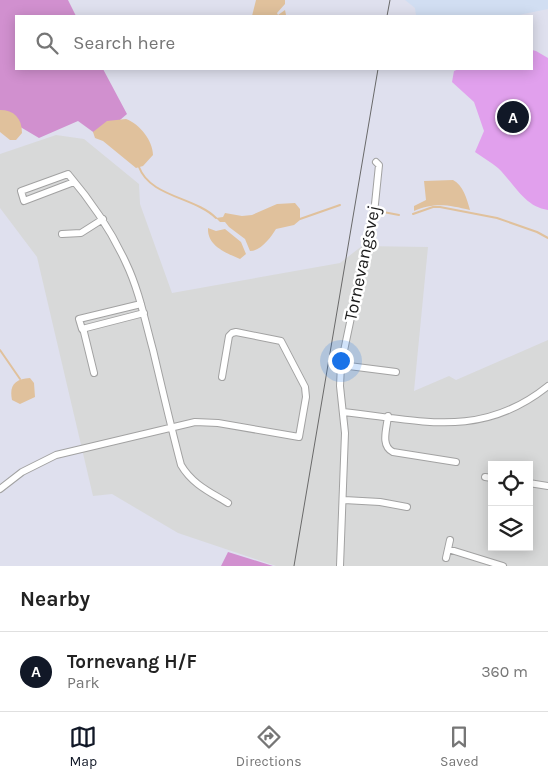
<!DOCTYPE html>
<html lang="en">
<head>
<meta charset="utf-8">
<style>
	:root { --surface:#fff; --page:#f6f6f6; --text:#222; --muted:#767676; --line:#e0e0e0; --accent:#111827 }
	body { margin:0; font-family:Karla,sans-serif; background:var(--page); color:var(--text) }
	.controls { position:absolute; right:15px; bottom:15px; display:grid; overflow:hidden; border-radius:0px; box-shadow:0 2px 12px #0003 }
	.controls button { width:45px; height:45px; display:grid; place-items:center; padding:0; border:0; border-bottom:1px solid var(--line); background:var(--surface); color:var(--text); font:25px sans-serif }
	.you { position:absolute; left:340px; top:360px; width:18px; height:18px; margin:-12px; border:4px solid #fff; border-radius:50%; background:#1a73e8; box-shadow:0 0 0 8px #1a73e833 }
	.badge { display:grid; place-items:center; width:32px; height:32px; border-radius:50%; background:var(--accent); color:#fff; font-size:16px; font-weight:700 }
	.pin { position:absolute; translate:-50% -50%; border:2px solid #fff; box-shadow:0 1px 5px #0006 }
	.list { margin:0; padding:0; list-style:none }
	h2 { display:flex; justify-content:space-between; align-items:center; height:65px; margin:0; padding:0 20px; font-size:21px }
	h2 small { font-size:16px; font-weight:400; color:var(--muted) }
	.list li { display:grid; grid-template-columns:32px 1fr auto; gap:15px; align-items:center; box-sizing:border-box; height:80px; padding:0 20px; border-top:1px solid var(--line) }
	.list b { display:block; font-size:19px; white-space:nowrap }
	.list p { margin:0; font-size:16px; white-space:nowrap; color:var(--muted) }
	.list em { font-size:16px; font-style:normal; color:var(--muted) }
	.icon { flex:none; width:28px; height:28px; fill:none; stroke:currentColor; stroke-width:2; stroke-linecap:round; stroke-linejoin:round }
	.map { position:relative; flex:none; width:548px; height:566px; overflow:hidden }
	.search { position:absolute; background:var(--surface); box-shadow:0 2px 12px #0003; left:15px; right:15px; top:15px; height:55px; display:flex; align-items:center; gap:12px; box-sizing:border-box; padding:0 18px; border-radius:0px; color:var(--muted); font-size:19px }
	.sheet { height:145px; background:var(--surface) }
	nav { display:flex; justify-content:space-around; align-items:center; box-sizing:border-box; height:70px; border-top:1px solid var(--line); background:var(--surface); font-size:14px; color:var(--muted) }
	nav a { display:grid; justify-items:center; gap:2px }
	nav .on { color:var(--accent) }
	.map>svg:first-child { display:block }
	.residential { fill:#d8d9d9; fill-rule:evenodd }
	.military { fill:#d1def2 }
	.grass { fill:#e1a0ed }
	.forest { fill:#d190cf }
	.water { fill:#e0c19c }
	.lines { fill:none; stroke-linecap:round; stroke-linejoin:round }
	.stream { stroke:#e0c19c; stroke-width:2 }
	.minor-casing { stroke:#a2a2a2; stroke-width:8 }
	.minor { stroke:#fff; stroke-width:6 }
	.tram { stroke:#696969; stroke-width:1 }
	.labels { text-anchor:middle; dominant-baseline:central; stroke-width:5; stroke-linejoin:round; paint-order:stroke }
	.street-label { font-size:18px; fill:#1b1b1b; stroke:#fff }
</style>
</head>
<body>
<div class="map">
<svg width="548" height="566" viewBox="0 0 548 566">
	<rect width="100%" height="100%" fill="#dfe0ee"/>
	<path class="residential" d="M 56,135 L 84,139 L 139,184 L 140,204 L 172,293 L 340,263 L 362,246 L 428,247 L 414,391 L 449,376 L 456,380 L 548,340 L 548,566 L 276,566 L 178,533 L 112,494 L 93,496 L 37,257 L 0,208 L 0,154 ZM 492,465 L 529,465 L 529,547 L 492,547 Z"/>
	<path class="military" d="M 405,0 L 548,0 L 548,9 L 514,16 L 416,16 L 415,8 Z"/>
	<path class="grass" d="M 532,50 L 536,51 L 548,58 L 548,210 C 524,207 513,182 498,168 C 491,162 482,157 475,152 L 484,131 L 474,102 L 452,82 L 454,71 L 459,69 L 532,69 Z"/>
	<path class="forest" d="M 0,0 L 68,0 L 76,16 L 16,16 L 16,69 L 103,69 L 127,114 L 100,137 L 78,121 L 39,138 L 0,115 Z
		M 228,552 L 273,566 L 221,566 Z"/>
	<path class="water" d="M 256,0 L 285,0 L 285,4 L 277,13 L 278,15 L 285,10 L 286,15 L 285,16 L 252,16 Z
		M 0,110 C 14,110 22,118 22,133 L 16,140 L 10,140 L 0,132 Z
		M 126,119 C 140,124 153,141 153,155 L 143,166 L 136,168 L 103,141 L 95,138 L 93,132 L 107,121 Z
		M 453,180 C 463,185 467,199 470,210 C 449,205 435,202 414,211 L 414,206 L 426,200 L 424,181 Z
		M 295,203 L 300,209 L 300,220 L 294,225 L 276,229 C 271,237 261,251 250,251 L 245,239 L 229,227 L 225,222 L 220,222 L 216,218 L 223,217 L 225,213 L 242,216 L 252,215 L 277,204 Z
		M 208,228 L 216,231 L 225,229 L 241,242 L 246,254 L 240,259 C 226,253 207,246 208,228 Z
		M 30,378 L 34,383 L 35,397 L 20,404 L 12,400 C 9,385 15,379 30,378 Z"/>
	<g class="lines">
		<path class="stream" d="M 139,167 C 150,197 195,197 216,218
			M 378,211 L 399,215
			M 413,214 L 433,207 L 440,207 L 497,218 L 537,232 L 548,238
			M 300,219 L 340,205
			M 0,350 L 20,379"/>
		<defs>
			<path id="minor" d="M 74,182 L 24,201 L 21,191 L 68,174 C 91,201 111,230 126,263 C 139,290 145,321 153,350 C 162,388 171,427 181,465 C 192,484 210,492 228,503
				M 62,234 L 81,233 L 103,219
				M 141,304 L 79,319 L 82,329 L 144,313
				M 83,328 L 94,373
				M 341,365 L 396,372
				M 343,412 C 420,420 481,440 548,386
				M 388,416 C 387,428 380,446 393,452 L 456,462
				M 485,477 L 492,478
				M 529,483 L 548,486
				M 0,489 L 22,472 L 56,455 L 195,422 L 218,423 L 299,437 L 306,397 L 305,387 L 281,341 L 236,332 L 232,333 L 229,336 L 222,377
				M 344,500 L 380,502 L 407,507
				M 448,549 L 503,566
				M 446,558 L 450,540
				M 340,566 L 345,433 L 340,386 L 341,365 L 375,204 L 379,165 L 376,162"/>
		</defs>
		<use href="#minor" class="minor-casing"/>
		<use href="#minor" class="minor"/>
		<path class="tram" d="M 387,16 L 390,0
			M 294,566 L 378,69"/>
	</g>
	<g class="labels">
		<g class="street-label">
			<text transform="translate(362 263) rotate(-78)">Tornevangsvej</text>
		</g>
	</g>
</svg>
<div class="controls">
<button><svg class="icon" aria-label="locate" viewBox="0 0 24 24"><circle cx="12" cy="12" r="6"/><path d="M12 2v4M12 18v4M2 12h4M18 12h4"/></svg></button>
<button><svg class="icon" aria-label="layers" viewBox="0 0 24 24"><path d="M12 4l9 5-9 5-9-5zM3 14l9 5 9-5"/></svg></button>
</div>
<div class="you"></div>
<div class="pin badge" style="left:513px;top:117px">A</div>
<div class="search"><svg class="icon" aria-label="search" viewBox="0 0 24 24"><circle cx="10" cy="10" r="6"/><path d="M15 15l6 6"/></svg>Search here</div>
</div>
<section class="sheet">
<h2>Nearby<small></small></h2>
<ul class="list">
<li><span class="badge">A</span><div><b>Tornevang H/F</b><p>Park</p></div><em>360 m</em></li>
</ul>
</section>
<nav>
<a class="on"><svg class="icon" aria-label="map" viewBox="0 0 24 24"><path d="M3 6l6-2 6 2 6-2v14l-6 2-6-2-6 2zM9 4v14M15 6v14"/></svg>Map</a>
<a><svg class="icon" aria-label="directions" viewBox="0 0 24 24"><path d="M12 3l9 9-9 9-9-9zM9 14v-3h6M13 9l2 2-2 2"/></svg>Directions</a>
<a><svg class="icon" aria-label="saved" viewBox="0 0 24 24"><path d="M7 4h10v16l-5-4-5 4z"/></svg>Saved</a>
</nav>
</body>
</html>
